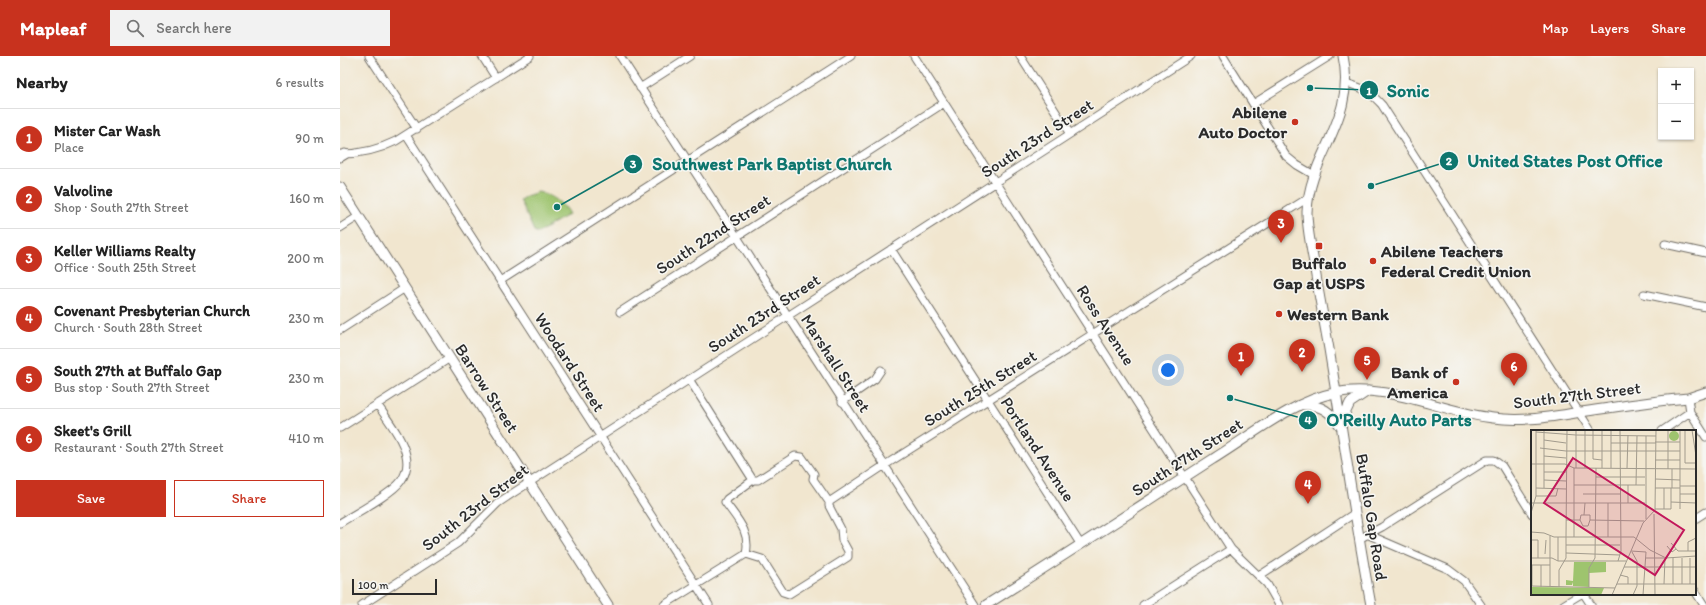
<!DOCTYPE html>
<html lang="en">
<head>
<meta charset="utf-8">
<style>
	:root { --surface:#fff; --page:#f2f2f2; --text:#222; --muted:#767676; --line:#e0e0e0; --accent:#c8321e }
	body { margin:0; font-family:Itim,sans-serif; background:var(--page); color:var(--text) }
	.controls { position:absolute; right:12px; top:12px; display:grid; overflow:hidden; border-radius:0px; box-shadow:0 1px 3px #0004 }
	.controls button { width:36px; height:36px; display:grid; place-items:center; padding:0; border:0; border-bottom:1px solid var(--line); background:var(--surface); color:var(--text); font:20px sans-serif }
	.scale { position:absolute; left:12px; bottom:10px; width:85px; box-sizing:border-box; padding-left:4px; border:2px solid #2b2b2b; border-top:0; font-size:11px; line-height:14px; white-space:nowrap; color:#2b2b2b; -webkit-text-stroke:3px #f6f6f2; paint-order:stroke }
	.you { position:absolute; left:828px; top:314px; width:14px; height:14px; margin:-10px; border:3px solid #fff; border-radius:50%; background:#1a73e8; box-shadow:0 0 0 6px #1a73e833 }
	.badge { display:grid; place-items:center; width:26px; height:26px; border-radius:50%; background:var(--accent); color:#fff; font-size:13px; font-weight:700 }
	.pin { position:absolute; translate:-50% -33px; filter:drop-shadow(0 1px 2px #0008) }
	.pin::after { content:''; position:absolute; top:21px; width:14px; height:12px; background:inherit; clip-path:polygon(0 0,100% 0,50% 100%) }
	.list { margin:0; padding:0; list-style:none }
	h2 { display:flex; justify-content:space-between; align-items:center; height:52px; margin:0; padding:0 16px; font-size:17px }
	h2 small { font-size:13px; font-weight:400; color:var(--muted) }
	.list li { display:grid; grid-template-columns:26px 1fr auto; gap:12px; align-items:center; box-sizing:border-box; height:60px; padding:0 16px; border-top:1px solid var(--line) }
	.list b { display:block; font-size:15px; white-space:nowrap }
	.list p { margin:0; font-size:13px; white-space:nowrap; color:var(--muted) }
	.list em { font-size:13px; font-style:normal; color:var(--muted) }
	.actions { display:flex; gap:8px; padding:12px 16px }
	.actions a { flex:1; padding:9px 0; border:1px solid var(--accent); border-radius:0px; text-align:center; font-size:14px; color:var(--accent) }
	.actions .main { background:var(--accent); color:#fff }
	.icon { flex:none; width:22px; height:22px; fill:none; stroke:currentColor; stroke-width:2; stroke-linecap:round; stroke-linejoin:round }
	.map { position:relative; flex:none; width:1366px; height:549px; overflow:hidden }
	header { display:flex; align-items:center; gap:24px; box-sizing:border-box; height:56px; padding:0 20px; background:var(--accent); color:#fff }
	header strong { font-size:19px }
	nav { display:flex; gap:22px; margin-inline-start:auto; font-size:14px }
	.search { width:280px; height:36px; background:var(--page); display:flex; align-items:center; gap:10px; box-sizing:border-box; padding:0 14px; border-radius:0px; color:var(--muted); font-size:15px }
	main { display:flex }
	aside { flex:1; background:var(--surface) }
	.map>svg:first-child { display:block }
	.green { fill:#9ec46e; stroke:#64784c }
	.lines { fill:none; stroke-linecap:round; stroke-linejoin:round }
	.minor-casing { stroke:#706c64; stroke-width:9 }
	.major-casing { stroke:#706c64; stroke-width:11 }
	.minor { stroke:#fff; stroke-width:7 }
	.major { stroke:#fff; stroke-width:9 }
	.poi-dot { fill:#c8321e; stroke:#f6f6f2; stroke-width:1.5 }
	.labels { text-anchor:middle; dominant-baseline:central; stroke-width:3; stroke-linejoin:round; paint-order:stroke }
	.poi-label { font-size:17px; font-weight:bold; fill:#2b2b2b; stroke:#f6f6f2; text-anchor:end }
	.street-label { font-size:17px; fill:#2b2b2b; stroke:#f6f6f2 }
	.inset-road { fill:none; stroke:#a29b8d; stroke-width:1 }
	.view { fill:#c2185b; fill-opacity:0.15; stroke:#c2185b; stroke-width:2 }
	.inset-edge { fill:none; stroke:#2b2b2b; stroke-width:2 }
	.leader { fill:none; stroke:#0f766e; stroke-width:1.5 }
	.callout-dot { fill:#0f766e; stroke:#f6f6f2; stroke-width:1.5 }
	.mark-label { font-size:12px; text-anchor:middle; font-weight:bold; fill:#fff }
	.callout-label { font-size:18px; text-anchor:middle; font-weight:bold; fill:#0f766e; stroke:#f6f6f2; stroke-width:3; stroke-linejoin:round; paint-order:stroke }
</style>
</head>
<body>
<header>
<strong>Mapleaf</strong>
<div class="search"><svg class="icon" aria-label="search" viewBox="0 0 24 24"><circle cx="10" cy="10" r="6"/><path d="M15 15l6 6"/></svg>Search here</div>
<nav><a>Map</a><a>Layers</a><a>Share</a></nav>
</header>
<main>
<aside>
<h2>Nearby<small>6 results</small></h2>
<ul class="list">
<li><span class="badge">1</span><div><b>Mister Car Wash</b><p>Place</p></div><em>90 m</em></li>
<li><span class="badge">2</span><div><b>Valvoline</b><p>Shop · South 27th Street</p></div><em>160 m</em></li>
<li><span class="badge">3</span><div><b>Keller Williams Realty</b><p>Office · South 25th Street</p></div><em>200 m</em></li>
<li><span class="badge">4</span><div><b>Covenant Presbyterian Church</b><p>Church · South 28th Street</p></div><em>230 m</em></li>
<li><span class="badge">5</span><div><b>South 27th at Buffalo Gap</b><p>Bus stop · South 27th Street</p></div><em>230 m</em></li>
<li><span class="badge">6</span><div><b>Skeet's Grill</b><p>Restaurant · South 27th Street</p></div><em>410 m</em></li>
</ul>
<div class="actions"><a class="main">Save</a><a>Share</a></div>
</aside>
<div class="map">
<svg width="1366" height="549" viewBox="0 0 1366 549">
	<rect width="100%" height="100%" fill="#f6f6f2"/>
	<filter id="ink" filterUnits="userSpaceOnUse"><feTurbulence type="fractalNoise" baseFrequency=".025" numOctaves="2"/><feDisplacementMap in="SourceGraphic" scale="8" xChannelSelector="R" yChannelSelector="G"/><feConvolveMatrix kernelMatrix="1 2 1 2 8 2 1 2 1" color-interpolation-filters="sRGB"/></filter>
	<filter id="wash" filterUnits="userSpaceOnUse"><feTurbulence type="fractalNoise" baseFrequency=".012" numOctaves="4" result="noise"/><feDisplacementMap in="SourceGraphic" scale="16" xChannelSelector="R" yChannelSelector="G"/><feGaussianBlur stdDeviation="0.9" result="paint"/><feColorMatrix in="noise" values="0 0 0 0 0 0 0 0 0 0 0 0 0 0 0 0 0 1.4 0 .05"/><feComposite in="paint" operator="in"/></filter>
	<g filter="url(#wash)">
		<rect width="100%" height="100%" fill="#f1e6cf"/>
		<path class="green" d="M 198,136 C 212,139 222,146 229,158 L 198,177 L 194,175 L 180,144 L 186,140 Z"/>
	</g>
	<g filter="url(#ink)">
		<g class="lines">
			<defs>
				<path id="minor" d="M 29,0 L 77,73
					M 142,0 L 156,22
					M 280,0 L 635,549
					M 574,0 L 891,493 L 927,528 L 939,549
					M 680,0 L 730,78
					M 883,0 L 946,100 L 957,109 L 974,119
					M 1006,27 C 1024,32 1030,36 1042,49 L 1251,375
					M 300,32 L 350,0
					M 913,48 L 990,0
					M 66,79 L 369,549
					M 1,98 C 21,98 38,94 56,85 L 190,0
					M 0,172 L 19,160
					M 1325,188 L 1366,197
					M 551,193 L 741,489
					M 160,225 L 511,0
					M 1304,238 L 1366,251
					M 280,256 L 604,47
					M 0,274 L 65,232
					M 349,323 L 413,424 L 418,424 L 455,400 L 462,401 L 474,418 L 473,423 L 489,446
					M 1348,342 L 1350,356 L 1366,381
					M 502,346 L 535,323 L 541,314
					M 0,372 L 110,302
					M 1322,375 L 1350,356
					M 1355,463 L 1366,456
					M 0,467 C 14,458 52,438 61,425 C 66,418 68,408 66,399 C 62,381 47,363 37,348
					M 1029,479 L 1108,513 L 1124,525 L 1141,549
					M 1019,483 L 1042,471 L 1147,404 L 1154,404 L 1162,410 L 1192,458
					M 406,498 L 422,503 L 443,536 L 449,538 L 508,501 L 508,495 L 502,484 L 501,473 L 489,450 L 489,446 L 545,409 L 968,142
					M 919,520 L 1015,457
					M 1355,535 L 1364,549
					M 1244,538 L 1251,549
					M 22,549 L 118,487 L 158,447 L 173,437 L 851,0
					M 324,549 L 406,498 C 411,476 397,463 385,446 L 387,443 L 413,424
					M 803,549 L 891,493
					M 1223,549 L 1241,538"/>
				<path id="major" d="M 1003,0 C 1017,64 969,98 967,156 C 967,173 971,190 974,207 C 978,235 984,264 989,293 C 1003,378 1015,464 1031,549
					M 0,101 L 5,98
					M 0,131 L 268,549
					M 963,349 C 981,348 991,356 1001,371
					M 1001,366 L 1010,347 L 1028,335
					M 646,549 C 722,501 797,452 873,403 C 909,381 953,345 994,337 C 1048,326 1100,356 1153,362 C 1183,366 1211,361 1241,356 C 1276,351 1312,345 1348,342 L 1366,336"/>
			</defs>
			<use href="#minor" class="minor-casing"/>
			<use href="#major" class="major-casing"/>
			<use href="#minor" class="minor"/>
			<use href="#major" class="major"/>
		</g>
	</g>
	<g class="poi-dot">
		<circle cx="955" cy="66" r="4"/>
		<rect x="975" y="186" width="8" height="8" rx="2"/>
		<circle cx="1033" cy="205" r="4"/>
		<circle cx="939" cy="258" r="4"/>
		<circle cx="1116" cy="326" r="4"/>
	</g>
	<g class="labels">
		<g class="poi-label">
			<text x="947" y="56">Abilene<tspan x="947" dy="20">Auto Doctor</tspan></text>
			<text x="1041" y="195" text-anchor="start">Abilene Teachers<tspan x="1041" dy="20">Federal Credit Union</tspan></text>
			<text x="979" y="207" text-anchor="middle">Buffalo<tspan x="979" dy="20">Gap at USPS</tspan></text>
			<text x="947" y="258" text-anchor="start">Western Bank</text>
			<text x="1108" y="316">Bank of<tspan x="1108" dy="20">America</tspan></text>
		</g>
		<g class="street-label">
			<text transform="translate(697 82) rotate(-33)">South 23rd Street</text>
			<text transform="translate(373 178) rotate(-33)">South 22nd Street</text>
			<text transform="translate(424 257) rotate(-33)">South 23rd Street</text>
			<text transform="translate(766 269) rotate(57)">Ross Avenue</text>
			<text transform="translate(230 306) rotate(57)">Woodard Street</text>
			<text transform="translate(496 307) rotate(57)">Marshall Street</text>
			<text transform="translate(147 332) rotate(57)">Barrow Street</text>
			<text transform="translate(640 332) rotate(-32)">South 25th Street</text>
			<text transform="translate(1237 339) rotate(-7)">South 27th Street</text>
			<text transform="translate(698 393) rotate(57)">Portland Avenue</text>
			<text transform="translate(847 401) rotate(-33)">South 27th Street</text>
			<text transform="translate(135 451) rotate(-38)">South 23rd Street</text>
			<text transform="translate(1032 461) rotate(81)">Buffalo Gap Road</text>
		</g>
	</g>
	<g transform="translate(1191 374)">
		<rect width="165" height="165" fill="#f1e6cf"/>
		<path d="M138 6a5 5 0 1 1 10 0a5 5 0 1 1-10 0ZM 43,132 L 75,132 L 75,142 L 58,143 L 58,157 L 42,156 L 42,152 L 41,155 L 35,155 L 35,150 L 42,151 ZM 0,157 L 73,158 L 70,165 L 0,165 Z" fill="#9ec46e"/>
		<path class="inset-road" d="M 45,0 L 45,38M 62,0 L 62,29 L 71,30M 154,0 L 154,33 L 165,33M 161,0 L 165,26M 5,2 L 45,5 L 125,6M 115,6 L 115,89M 13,10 L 35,13M 124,12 L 149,12M 80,13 L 125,13M 9,18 L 35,21 L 149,21M 13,26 L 35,28M 124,30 L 149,30M 0,34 L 34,34 L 43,38 L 165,39M 54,38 L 54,0M 71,38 L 71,0M 80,38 L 80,0M 96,38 L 97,5M 137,39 L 137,0M 13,42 L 35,42M 65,47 L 114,47M 124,49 L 149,50M 13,50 L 35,51M 43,55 L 114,55M 105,55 L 106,6M 149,56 L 165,56M 5,58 L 35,59M 13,58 L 13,1M 124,58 L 149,58M 141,58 L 141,39M 52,64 L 89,64M 149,64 L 165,64M 5,66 L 25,66 L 27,58M 140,72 L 165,73M 0,73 L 114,73M 54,73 L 53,85 L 59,85 L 59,90M 97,73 L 97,55M 124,79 L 140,79 L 140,58M 133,79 L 133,58M 149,79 L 149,0M 0,83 L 5,66 L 5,1M 123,84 L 124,165M 35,90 L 49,90 L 50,85 L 53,85M 49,90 L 52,96 L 57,96 L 59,90 L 113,91M 0,102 L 13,103 L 23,107 L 103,107 L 119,120 L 135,128 L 165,126M 35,107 L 36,0M 43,107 L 43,38M 77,107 L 77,73M 0,110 L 7,110 L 7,128M 140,113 L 147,121 L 165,121M 35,115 L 89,115M 136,116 L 141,122 L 145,119M 100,121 L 115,122 L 112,165M 157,121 L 157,112 L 165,108M 101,122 L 106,131 L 106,156 L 102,165M 35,123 L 89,125M 14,124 L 15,110M 0,128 L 21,128 L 27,131 L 95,131M 115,128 L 133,128M 142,128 L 142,154M 151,128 L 151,154M 159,128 L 159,154M 27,131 L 27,107M 87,131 L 90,121 L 89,0M 1,135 L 19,135M 93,137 L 165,137M 89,145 L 97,147 L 97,154M 86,154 L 165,154M 133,154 L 134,128M 0,156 L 84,158M 1,156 L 1,135M 10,157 L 10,135M 19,157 L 19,106M 28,157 L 28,140 L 35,128 L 35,107M 58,157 L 58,138 L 64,128 L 65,38M 81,165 L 112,93 L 124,80 L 125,0"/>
		<path class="view" d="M 42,28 L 153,100 L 124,145 L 13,73 Z"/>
		<rect width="165" height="165" class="inset-edge"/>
	</g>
	<path class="leader" d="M970 32L1029 34M1031 130L1109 105M217 151L293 108M890 342L968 364"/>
	<g class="callout-dot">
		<circle cx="970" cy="32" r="4"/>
		<circle cx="1031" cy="130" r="4"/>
		<circle cx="217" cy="151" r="4"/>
		<circle cx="890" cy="342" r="4"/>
		<circle cx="1029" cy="34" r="10"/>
		<circle cx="1109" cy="105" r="10"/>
		<circle cx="293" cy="108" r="10"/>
		<circle cx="968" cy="364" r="10"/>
	</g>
	<g class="mark-label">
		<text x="1029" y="39">1</text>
		<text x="1109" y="109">2</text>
		<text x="293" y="112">3</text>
		<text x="968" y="368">4</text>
	</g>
	<g class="callout-label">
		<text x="1068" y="41">Sonic</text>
		<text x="1225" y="111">United States Post Office</text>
		<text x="432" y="114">Southwest Park Baptist Church</text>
		<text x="1059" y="370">O'Reilly Auto Parts</text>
	</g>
</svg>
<div class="controls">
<button>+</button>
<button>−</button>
</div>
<div class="scale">100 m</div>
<div class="you"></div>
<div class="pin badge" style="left:901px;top:320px">1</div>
<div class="pin badge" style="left:962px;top:316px">2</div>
<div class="pin badge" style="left:941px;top:187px">3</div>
<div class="pin badge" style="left:968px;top:448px">4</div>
<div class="pin badge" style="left:1027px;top:324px">5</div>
<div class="pin badge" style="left:1174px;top:330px">6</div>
</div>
</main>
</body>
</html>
